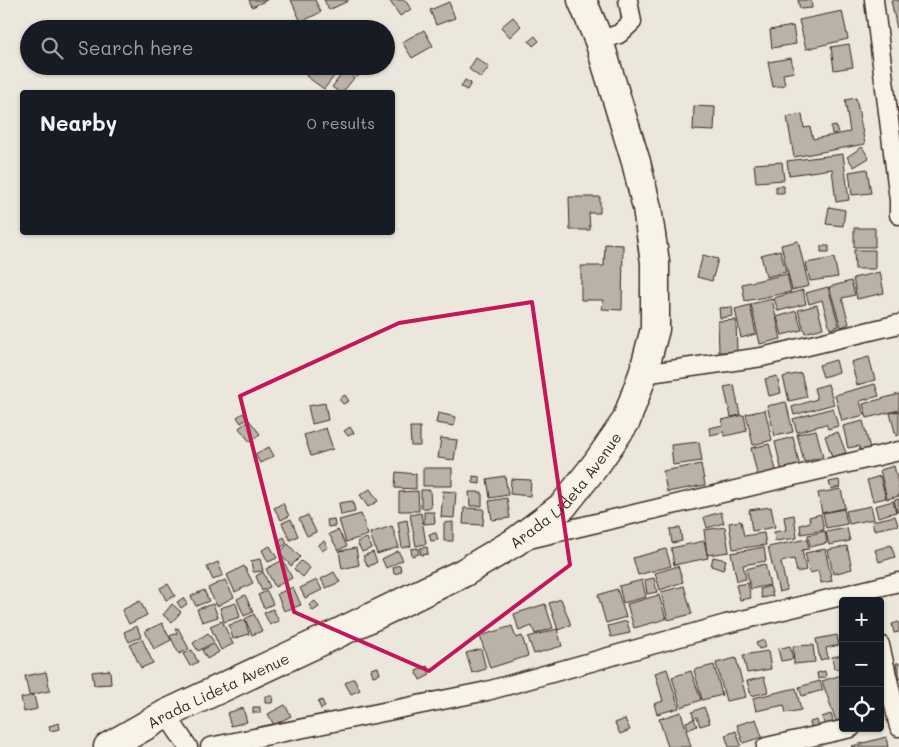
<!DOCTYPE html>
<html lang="en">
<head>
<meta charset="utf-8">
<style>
	:root { --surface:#171b24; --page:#242831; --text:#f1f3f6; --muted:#9ea1a6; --line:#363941 }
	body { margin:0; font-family:Mali,sans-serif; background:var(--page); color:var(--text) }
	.controls { position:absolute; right:15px; bottom:15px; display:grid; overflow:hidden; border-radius:5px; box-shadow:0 1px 4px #0004 }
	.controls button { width:45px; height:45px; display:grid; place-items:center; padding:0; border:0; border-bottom:1px solid var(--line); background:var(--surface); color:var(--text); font:25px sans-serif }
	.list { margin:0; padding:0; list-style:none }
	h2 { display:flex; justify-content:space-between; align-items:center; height:65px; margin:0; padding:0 20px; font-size:21px }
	h2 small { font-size:16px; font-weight:400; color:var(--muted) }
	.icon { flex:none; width:28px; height:28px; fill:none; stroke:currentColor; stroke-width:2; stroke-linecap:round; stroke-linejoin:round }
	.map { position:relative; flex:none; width:899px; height:747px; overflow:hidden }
	.search { position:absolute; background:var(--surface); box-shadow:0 1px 4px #0004; left:20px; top:20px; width:375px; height:55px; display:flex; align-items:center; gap:12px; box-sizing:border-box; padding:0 18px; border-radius:28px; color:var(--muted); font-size:19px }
	.panel { position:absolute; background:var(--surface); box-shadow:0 1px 4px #0004; left:20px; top:90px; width:375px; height:145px; border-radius:5px }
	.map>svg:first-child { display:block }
	.building { fill:#bab2a7; stroke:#3b2a1e }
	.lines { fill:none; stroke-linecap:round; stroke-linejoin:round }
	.minor-casing { stroke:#3b2a1e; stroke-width:21 }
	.trunk-casing { stroke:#3b2a1e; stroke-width:31 }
	.minor { stroke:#f7f3e8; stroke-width:18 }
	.trunk { stroke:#f7f3e8; stroke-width:28 }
	.marked { fill:none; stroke:#c2185b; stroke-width:4; stroke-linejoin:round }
	.labels { text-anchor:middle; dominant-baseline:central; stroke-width:4; stroke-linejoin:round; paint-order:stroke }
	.street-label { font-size:15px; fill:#3b2a1e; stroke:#f7f3e8 }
</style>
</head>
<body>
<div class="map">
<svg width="899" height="747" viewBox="0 0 899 747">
	<rect width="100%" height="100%" fill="#ece7dc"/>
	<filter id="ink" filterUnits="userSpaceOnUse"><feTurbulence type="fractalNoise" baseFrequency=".02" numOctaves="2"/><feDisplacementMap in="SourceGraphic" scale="10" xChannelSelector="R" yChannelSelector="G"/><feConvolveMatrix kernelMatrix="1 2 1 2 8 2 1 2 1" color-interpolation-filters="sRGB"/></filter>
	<g filter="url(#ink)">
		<path class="building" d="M 249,0 L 267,0 L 252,7 Z
			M 291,0 L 315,0 L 321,12 L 301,22 Z
			M 324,0 L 348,0 L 348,1 L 329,10 Z
			M 389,0 L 405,0 L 411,9 L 400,16 Z
			M 798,0 L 811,0 L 812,8 L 800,9 Z
			M 891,0 L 899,0 L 899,29 L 897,29 Z
			M 449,2 L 455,18 L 436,25 L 430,10 Z
			M 842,11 L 848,39 L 806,49 L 799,20 Z
			M 513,17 L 521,26 L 510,37 L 501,27 Z
			M 793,26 L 796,44 L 772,48 L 770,30 Z
			M 424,30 L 433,46 L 412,58 L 402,42 Z
			M 535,36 L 539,41 L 533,46 L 529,41 Z
			M 849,44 L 853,67 L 834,70 L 831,47 Z
			M 476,58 L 489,67 L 481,78 L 469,69 Z
			M 791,58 L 794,72 L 783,74 L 785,85 L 773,87 L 768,62 Z
			M 313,66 L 334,66 L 339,70 L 324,89 L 306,76 Z
			M 348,66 L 366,66 L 368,68 L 357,77 Z
			M 345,70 L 354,78 L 343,92 L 339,92 L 332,87 Z
			M 465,80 L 471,83 L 467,90 L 461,87 Z
			M 856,98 L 865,144 L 794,157 L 787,117 L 802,114 L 804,128 L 810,127 L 813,139 L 850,132 L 845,100 Z
			M 694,106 L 715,107 L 714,131 L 693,130 Z
			M 836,126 L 838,133 L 832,134 L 831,127 Z
			M 862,147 L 869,158 L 854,167 L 847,157 Z
			M 843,154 L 849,200 L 836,202 L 832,169 L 789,175 L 787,161 Z
			M 782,162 L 784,180 L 756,182 L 754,164 Z
			M 867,169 L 871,193 L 852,195 L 849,172 Z
			M 776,186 L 784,186 L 784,193 L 776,193 Z
			M 569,197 L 600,197 L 600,213 L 589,213 L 590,230 L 570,230 Z
			M 829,207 L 845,210 L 843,226 L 826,224 Z
			M 854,228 L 875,228 L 875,247 L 854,247 Z
			M 798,241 L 809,286 L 792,290 L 781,245 Z
			M 605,244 L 623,245 L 622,310 L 602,309 L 603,300 L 581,300 L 581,266 L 604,266 Z
			M 821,246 L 829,246 L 829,252 L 821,252 Z
			M 780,250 L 786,272 L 766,277 L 761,255 Z
			M 854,250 L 875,250 L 875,269 L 855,269 Z
			M 703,255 L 718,259 L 712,281 L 697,277 Z
			M 834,258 L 838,277 L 810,281 L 806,263 Z
			M 880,272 L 884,293 L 857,299 L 853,278 Z
			M 787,274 L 791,292 L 745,301 L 742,284 Z
			M 851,281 L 855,295 L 842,298 L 849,324 L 841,327 L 829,287 Z
			M 828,287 L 839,326 L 830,329 L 822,300 L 809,304 L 806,293 Z
			M 803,290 L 806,304 L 778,311 L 774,298 Z
			M 772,299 L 781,339 L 760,344 L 751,304 Z
			M 750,305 L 756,334 L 741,338 L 735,309 Z
			M 817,305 L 823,328 L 805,333 L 798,310 Z
			M 732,307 L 733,316 L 720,318 L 719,308 Z
			M 796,311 L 802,330 L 782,335 L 777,317 Z
			M 736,320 L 737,352 L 719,352 L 718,321 Z
			M 869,357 L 875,380 L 857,385 L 851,362 Z
			M 836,360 L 839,372 L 823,377 L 819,365 Z
			M 801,373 L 807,397 L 789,401 L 783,377 Z
			M 777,376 L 781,393 L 769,396 L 765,379 Z
			M 828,384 L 834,404 L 794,415 L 792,407 L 817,399 L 814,388 Z
			M 875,384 L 879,396 L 860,401 L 864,415 L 842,421 L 835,395 Z
			M 734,385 L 740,415 L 731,417 L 724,387 Z
			M 899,394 L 899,410 L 867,418 L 863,404 Z
			M 345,395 L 349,401 L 343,404 L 339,399 Z
			M 786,402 L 793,432 L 775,436 L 767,406 Z
			M 325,403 L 328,420 L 312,424 L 308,406 Z
			M 833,408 L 838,426 L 828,429 L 826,424 L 797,432 L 793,419 Z
			M 765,410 L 772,440 L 753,445 L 746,414 Z
			M 899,411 L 899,435 L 896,436 L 890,413 Z
			M 243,413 L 247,419 L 241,423 L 237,417 Z
			M 438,413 L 456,417 L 454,426 L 436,423 Z
			M 744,415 L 747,431 L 725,436 L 724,432 L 710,435 L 709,428 L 723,425 L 722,420 Z
			M 249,420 L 260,434 L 250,442 L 239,428 Z
			M 863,421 L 870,449 L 860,451 L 859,446 L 848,448 L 843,426 Z
			M 350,427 L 354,433 L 348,436 L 344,431 Z
			M 410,427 L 420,427 L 420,446 L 411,446 Z
			M 326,428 L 333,449 L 311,456 L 304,435 Z
			M 816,430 L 823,457 L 804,462 L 797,434 Z
			M 838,432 L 846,453 L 832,457 L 825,436 Z
			M 793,437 L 800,468 L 782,472 L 775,442 Z
			M 441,438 L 457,440 L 454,460 L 438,458 Z
			M 699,442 L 702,461 L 673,465 L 671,445 Z
			M 769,444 L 777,474 L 758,478 L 751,448 Z
			M 269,447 L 274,456 L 260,463 L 255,454 Z
			M 701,464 L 705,485 L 667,492 L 663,471 Z
			M 894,466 L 899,487 L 899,496 L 887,499 L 880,470 Z
			M 423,468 L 452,468 L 452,486 L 423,486 Z
			M 396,472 L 416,474 L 416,489 L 395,488 Z
			M 473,476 L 480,477 L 480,484 L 473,483 Z
			M 505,476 L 508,495 L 490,498 L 487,479 Z
			M 880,476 L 886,498 L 873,501 L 867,480 Z
			M 511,479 L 531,480 L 530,496 L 510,494 Z
			M 839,480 L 840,487 L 831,489 L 829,482 Z
			M 370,489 L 378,501 L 368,507 L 360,495 Z
			M 841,489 L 845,508 L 822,513 L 818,493 Z
			M 421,490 L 430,490 L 431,508 L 421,508 Z
			M 418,491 L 419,511 L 399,511 L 399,492 Z
			M 443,491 L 456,492 L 454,518 L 441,517 Z
			M 469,492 L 482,492 L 482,506 L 470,506 Z
			M 507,498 L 510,518 L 492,520 L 489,501 Z
			M 899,499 L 899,511 L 897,512 L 894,500 Z
			M 353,501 L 355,512 L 341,515 L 339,503 Z
			M 893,501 L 896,512 L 878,517 L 875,506 Z
			M 283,503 L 289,516 L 281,520 L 274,508 Z
			M 871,506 L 874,519 L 849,524 L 846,511 Z
			M 771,507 L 775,527 L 752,531 L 749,510 Z
			M 464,508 L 484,509 L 483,525 L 463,524 Z
			M 844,509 L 847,524 L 826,528 L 823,513 Z
			M 424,512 L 434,512 L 435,523 L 424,524 Z
			M 721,512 L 724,523 L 707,528 L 704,517 Z
			M 421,513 L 426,544 L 416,546 L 410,515 Z
			M 361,514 L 368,535 L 346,542 L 339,520 Z
			M 821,514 L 824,530 L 801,534 L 800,525 L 810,522 L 809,517 Z
			M 308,515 L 316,532 L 307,536 L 299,519 Z
			M 794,515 L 797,538 L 775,541 L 774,532 L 786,530 L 784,517 Z
			M 895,516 L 898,525 L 874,530 L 872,521 Z
			M 291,519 L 298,536 L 290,540 L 282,523 Z
			M 334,519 L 335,526 L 328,527 L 327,520 Z
			M 407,520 L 411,546 L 402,548 L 398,522 Z
			M 741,521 L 744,536 L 764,533 L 766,545 L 733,549 L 729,523 Z
			M 453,522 L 453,541 L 444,541 L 444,523 Z
			M 392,526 L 399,547 L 377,554 L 370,533 Z
			M 725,527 L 729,552 L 707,555 L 704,530 Z
			M 680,528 L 682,541 L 672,543 L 670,529 Z
			M 847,528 L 850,541 L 829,545 L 826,532 Z
			M 338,530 L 347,546 L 338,550 L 329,534 Z
			M 825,531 L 827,543 L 810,547 L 808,535 Z
			M 436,533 L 438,540 L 431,541 L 429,534 Z
			M 284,537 L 287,543 L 282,547 L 278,541 Z
			M 367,538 L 372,548 L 362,552 L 357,542 Z
			M 807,539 L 809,549 L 802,550 L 806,570 L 797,572 L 794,559 L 781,562 L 787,590 L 779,592 L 768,547 Z
			M 324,541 L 328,547 L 322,551 L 318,545 Z
			M 704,541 L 708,558 L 674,565 L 671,548 Z
			M 288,544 L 300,557 L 291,566 L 279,553 Z
			M 891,545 L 895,557 L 879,562 L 875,550 Z
			M 270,546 L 277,558 L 268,562 L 262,550 Z
			M 847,546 L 852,569 L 833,574 L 828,550 Z
			M 427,547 L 428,554 L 421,555 L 420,548 Z
			M 764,547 L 766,561 L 743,565 L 746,579 L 737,581 L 731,553 Z
			M 356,548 L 359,565 L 342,569 L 339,551 Z
			M 418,548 L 419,554 L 412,556 L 411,549 Z
			M 666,549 L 671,566 L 638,575 L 633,558 Z
			M 825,549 L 832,581 L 821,583 L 818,571 L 810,573 L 805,553 Z
			M 398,551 L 403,560 L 386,568 L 382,559 Z
			M 373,552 L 377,562 L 368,567 L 363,556 Z
			M 713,557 L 726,560 L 723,570 L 711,566 Z
			M 260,559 L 263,571 L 253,572 L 251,561 Z
			M 283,560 L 292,578 L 275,587 L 266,569 Z
			M 301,561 L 310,568 L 303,577 L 294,569 Z
			M 218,562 L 223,575 L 213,580 L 207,567 Z
			M 765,564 L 770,585 L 751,589 L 746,569 Z
			M 400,565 L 401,572 L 394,574 L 393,567 Z
			M 244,566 L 253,583 L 235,592 L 227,575 Z
			M 678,566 L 683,582 L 660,590 L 655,573 Z
			M 263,572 L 270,587 L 262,591 L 256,576 Z
			M 334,572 L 340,582 L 326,588 L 321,579 Z
			M 654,578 L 657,592 L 647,594 L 645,580 Z
			M 225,580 L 234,597 L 217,606 L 208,588 Z
			M 317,580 L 322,590 L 305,598 L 300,588 Z
			M 642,580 L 646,597 L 623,603 L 619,586 Z
			M 748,583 L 751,598 L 740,600 L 736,585 Z
			M 168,584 L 175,596 L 166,600 L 160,588 Z
			M 684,586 L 692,614 L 668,620 L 661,592 Z
			M 770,586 L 773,596 L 762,598 L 760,589 Z
			M 293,587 L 301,605 L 284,611 L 277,594 Z
			M 617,589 L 626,617 L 606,623 L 598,595 Z
			M 204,590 L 209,601 L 196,606 L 191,596 Z
			M 267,591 L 273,604 L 264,608 L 258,595 Z
			M 245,595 L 253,612 L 244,616 L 237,599 Z
			M 659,595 L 666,619 L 634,628 L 627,604 Z
			M 183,598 L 187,604 L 181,608 L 177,602 Z
			M 561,599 L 571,625 L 558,630 L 549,603 Z
			M 140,601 L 147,615 L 129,624 L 122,610 Z
			M 315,601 L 319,607 L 313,611 L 309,605 Z
			M 236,603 L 240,617 L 224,622 L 220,608 Z
			M 172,604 L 181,612 L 172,622 L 163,615 Z
			M 213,604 L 218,617 L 202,622 L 197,609 Z
			M 545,604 L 553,628 L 535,634 L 532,626 L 519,631 L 514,614 Z
			M 273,609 L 279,621 L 270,625 L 264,613 Z
			M 254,614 L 262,631 L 252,635 L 245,619 Z
			M 245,620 L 249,634 L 233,639 L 229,625 Z
			M 222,621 L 233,644 L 221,650 L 210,626 Z
			M 627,621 L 630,633 L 611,637 L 608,626 Z
			M 899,622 L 899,632 L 894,633 L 892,624 Z
			M 162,623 L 171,640 L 154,649 L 145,631 Z
			M 137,626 L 141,637 L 129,642 L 124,632 Z
			M 512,626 L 516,638 L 522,636 L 528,656 L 490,668 L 480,636 Z
			M 178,628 L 189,649 L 179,654 L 170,636 L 177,633 L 175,629 Z
			M 557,629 L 562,646 L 534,654 L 528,637 Z
			M 208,633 L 214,642 L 198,651 L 193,643 Z
			M 837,635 L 839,645 L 826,648 L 828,658 L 820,660 L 816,639 Z
			M 142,639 L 153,663 L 141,668 L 130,645 Z
			M 764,640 L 766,647 L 759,649 L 756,643 Z
			M 214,644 L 219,652 L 207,659 L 202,650 Z
			M 813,645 L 815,662 L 794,664 L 793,646 Z
			M 790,646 L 793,659 L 781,661 L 778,649 Z
			M 481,649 L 486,669 L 472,673 L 466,653 Z
			M 192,650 L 198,662 L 190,666 L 183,654 Z
			M 768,651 L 771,669 L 747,673 L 743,655 Z
			M 843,655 L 843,667 L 834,669 L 832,657 Z
			M 736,658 L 746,697 L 726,701 L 716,663 Z
			M 896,663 L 899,663 L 899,680 Z
			M 714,665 L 722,695 L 702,700 L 694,670 Z
			M 427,666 L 430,675 L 420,680 L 416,671 Z
			M 378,667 L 380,674 L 373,676 L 371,669 Z
			M 667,669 L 679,708 L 657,714 L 654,704 L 663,701 L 655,673 Z
			M 110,670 L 111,684 L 94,685 L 92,672 Z
			M 691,671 L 701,700 L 681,707 L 672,677 Z
			M 825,671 L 826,677 L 818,679 L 817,673 Z
			M 46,672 L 50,691 L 29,695 L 25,676 Z
			M 841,675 L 843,680 L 843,718 L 836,721 L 822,681 Z
			M 764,677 L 768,692 L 751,696 L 747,681 Z
			M 354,678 L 360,690 L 351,694 L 345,683 Z
			M 820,681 L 823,690 L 802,696 L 799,687 Z
			M 796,688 L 801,710 L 786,713 L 784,705 L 756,711 L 753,698 Z
			M 34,695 L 37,709 L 24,712 L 21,698 Z
			M 265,696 L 273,696 L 272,703 L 265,703 Z
			M 322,700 L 325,707 L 321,709 L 318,702 Z
			M 285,705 L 291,716 L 274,725 L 268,714 Z
			M 253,707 L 260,707 L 260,713 L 253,713 Z
			M 704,707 L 710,723 L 700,726 L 697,717 L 694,719 L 692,712 Z
			M 243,708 L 247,722 L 231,726 L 227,713 Z
			M 681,712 L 691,747 L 668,747 L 659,719 Z
			M 831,714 L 834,724 L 825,726 L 822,717 Z
			M 625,719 L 630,730 L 620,734 L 615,723 Z
			M 694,719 L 697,726 L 688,730 L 686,722 Z
			M 756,719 L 762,737 L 743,743 L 737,725 Z
			M 817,720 L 819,727 L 812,729 L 810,722 Z
			M 59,723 L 60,729 L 50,731 L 49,726 Z
			M 736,731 L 741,745 L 737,747 L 729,747 L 725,735 Z
			M 886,737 L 888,747 L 852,747 L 852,746 Z"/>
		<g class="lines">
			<defs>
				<path id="minor" d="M 874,0 L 899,200 L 899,215
					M 599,41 L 619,34 L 632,22 L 628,0
					M 643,374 L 762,357 L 899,324
					M 525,540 L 899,451
					M 880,645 L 899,727
					M 166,714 L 188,747
					M 210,747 L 487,691 L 726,624 L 899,582
					M 766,747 L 851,728"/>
				<g id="trunk">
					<path id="s1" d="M 108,747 L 166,714 L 328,638 L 463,573 L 515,542 L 563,506 L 597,463 L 626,421 L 643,374 L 655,329 L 655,262 L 647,208 L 636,162 L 599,41 L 582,0"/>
				</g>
			</defs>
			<use href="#minor" class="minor-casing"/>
			<use href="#trunk" class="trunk-casing"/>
			<use href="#minor" class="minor"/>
			<use href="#trunk" class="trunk"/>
		</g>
	</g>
	<path class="marked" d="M 532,302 L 570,565 L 429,671 L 294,612 L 240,396 L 399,323 Z"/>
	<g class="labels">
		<g class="street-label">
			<text stroke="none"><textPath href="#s1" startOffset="529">Arada Lideta Avenue</textPath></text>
			<text stroke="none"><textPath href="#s1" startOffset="124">Arada Lideta Avenue</textPath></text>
		</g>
	</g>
</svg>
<div class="controls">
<button>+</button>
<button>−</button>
<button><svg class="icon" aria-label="locate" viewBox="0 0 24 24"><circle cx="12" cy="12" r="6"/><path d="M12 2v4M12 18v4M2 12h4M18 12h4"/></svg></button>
</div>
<div class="search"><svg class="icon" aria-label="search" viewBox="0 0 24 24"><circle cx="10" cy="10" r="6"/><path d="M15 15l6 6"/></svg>Search here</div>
<section class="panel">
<h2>Nearby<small>0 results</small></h2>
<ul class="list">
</ul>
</section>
</div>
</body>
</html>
